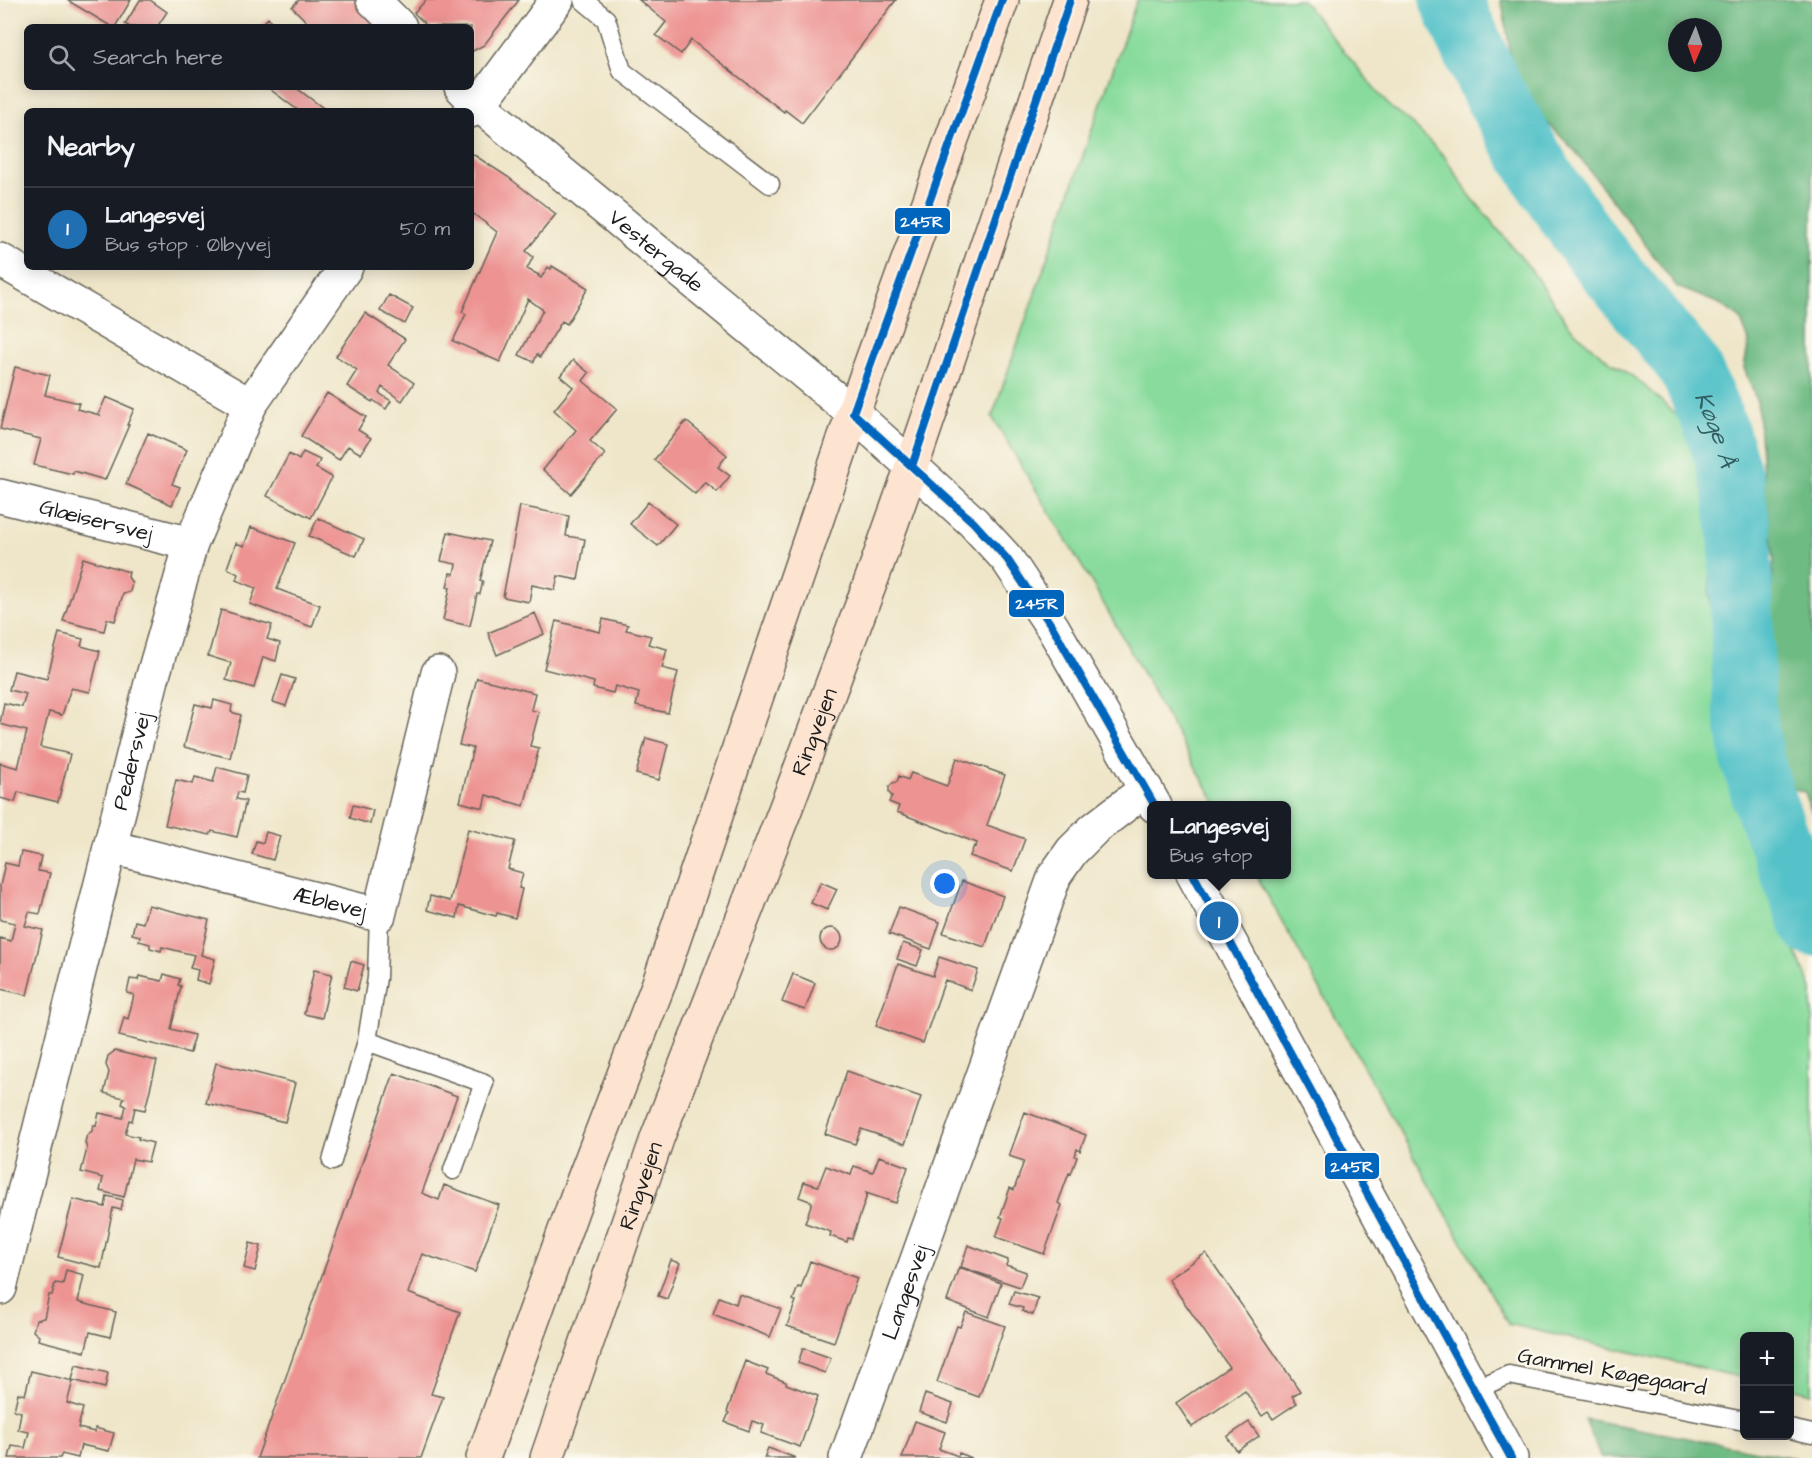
<!DOCTYPE html>
<html lang="en">
<head>
<meta charset="utf-8">
<style>
	:root { --surface:#171b24; --page:#242831; --text:#f1f3f6; --muted:#9ea1a6; --line:#363941; --accent:#1f6fb2 }
	body { margin:0; font-family:"Architects Daughter",sans-serif; background:var(--page); color:var(--text) }
	.controls { position:absolute; right:18px; bottom:18px; display:grid; overflow:hidden; border-radius:9px; box-shadow:0 3px 15px #0003 }
	.controls button { width:54px; height:54px; display:grid; place-items:center; padding:0; border:0; border-bottom:2px solid var(--line); background:var(--surface); color:var(--text); font:30px sans-serif }
	.compass { position:absolute; left:1668px; top:18px; width:54px; height:54px; border-radius:50%; background:var(--surface); box-shadow:0 3px 15px #0003; rotate:182deg }
	.you { position:absolute; left:945px; top:884px; width:21px; height:21px; margin:-15px; border:4px solid #fff; border-radius:50%; background:#1a73e8; box-shadow:0 0 0 9px #1a73e833 }
	.badge { display:grid; place-items:center; width:39px; height:39px; border-radius:50%; background:var(--accent); color:#fff; font-size:20px; font-weight:700 }
	.pin { position:absolute; translate:-50% -50%; border:3px solid #fff; box-shadow:0 2px 6px #0006 }
	.popup { position:absolute; left:1147px; top:801px; width:144px; height:78px; box-sizing:border-box; display:grid; place-content:center; border-radius:9px; background:var(--surface); filter:drop-shadow(0 2px 4px #0005); font-size:20px; white-space:nowrap; color:var(--muted) }
	.popup b { font-size:22px; color:var(--text) }
	.popup::after { content:''; position:absolute; left:50%; top:100%; margin-left:-12px; border:12px solid transparent; border-top-color:var(--surface) }
	.list { margin:0; padding:0; list-style:none }
	h2 { display:flex; justify-content:space-between; align-items:center; height:78px; margin:0; padding:0 24px; font-size:26px }
	h2 small { font-size:20px; font-weight:400; color:var(--muted) }
	.list li { display:grid; grid-template-columns:39px 1fr auto; gap:18px; align-items:center; box-sizing:border-box; height:84px; padding:0 24px; border-top:2px solid var(--line) }
	.list b { display:block; font-size:22px; white-space:nowrap }
	.list p { margin:0; font-size:20px; white-space:nowrap; color:var(--muted) }
	.list em { font-size:20px; font-style:normal; color:var(--muted) }
	.icon { flex:none; width:33px; height:33px; fill:none; stroke:currentColor; stroke-width:2; stroke-linecap:round; stroke-linejoin:round }
	.map { position:relative; flex:none; width:1812px; height:1458px; overflow:hidden }
	.search { position:absolute; background:var(--surface); box-shadow:0 3px 15px #0003; left:24px; top:24px; width:450px; height:66px; display:flex; align-items:center; gap:15px; box-sizing:border-box; padding:0 21px; border-radius:9px; color:var(--muted); font-size:22px }
	.panel { position:absolute; background:var(--surface); box-shadow:0 3px 15px #0003; left:24px; top:108px; width:450px; height:162px; border-radius:9px }
	.map>svg:first-child { display:block }
	.green { fill:#88db9c; stroke:#527c5c; stroke-width:1.5 }
	.forest { fill:#6ebb84; stroke:#456c50; stroke-width:1.5; fill-rule:evenodd }
	.lines { fill:none; stroke-linecap:round; stroke-linejoin:round }
	.river { stroke:#54c2c9; stroke-width:63 }
	.building { fill:#ed9392 }
	.service-casing { stroke:#666359; stroke-width:21 }
	.minor-casing { stroke:#666359; stroke-width:36 }
	.tertiary-casing { stroke:#666359; stroke-width:36 }
	.secondary-casing { stroke:#666359; stroke-width:36 }
	.service { stroke:#fff; stroke-width:18 }
	.minor { stroke:#fff; stroke-width:33 }
	.tertiary { stroke:#fff; stroke-width:33 }
	.secondary { stroke:#fde4d0; stroke-width:33 }
	.bus-1-casing { stroke:#fbf7ec; stroke-width:12 }
	.bus-1 { stroke:#0065bd; stroke-width:8 }
	.labels { text-anchor:middle; dominant-baseline:central; stroke-width:5; stroke-linejoin:round; paint-order:stroke }
	.street-label { font-size:22px; fill:#1c1c1c; stroke:#fbf7ec }
	.water-label { font-size:24px; font-style:italic; fill:#325e61; stroke:#fbf7ec }
	.line-badge { stroke:#fbf7ec; stroke-width:2 }
	.badge-label { font-size:16px; text-anchor:middle; font-weight:bold; fill:#fff }
</style>
</head>
<body>
<div class="map">
<svg width="1812" height="1458" viewBox="0 0 1812 1458">
	<rect width="100%" height="100%" fill="#fbf7ec"/>
	<filter id="ink" filterUnits="userSpaceOnUse"><feTurbulence type="fractalNoise" baseFrequency=".0167" numOctaves="2"/><feDisplacementMap in="SourceGraphic" scale="12" xChannelSelector="R" yChannelSelector="G"/><feConvolveMatrix kernelMatrix="1 2 1 2 8 2 1 2 1" color-interpolation-filters="sRGB"/></filter>
	<filter id="wash" filterUnits="userSpaceOnUse"><feTurbulence type="fractalNoise" baseFrequency=".008" numOctaves="4" result="noise"/><feDisplacementMap in="SourceGraphic" scale="24" xChannelSelector="R" yChannelSelector="G"/><feGaussianBlur stdDeviation="1.35" result="paint"/><feColorMatrix in="noise" values="0 0 0 0 0 0 0 0 0 0 0 0 0 0 0 0 0 1.4 0 .05"/><feComposite in="paint" operator="in"/></filter>
	<g filter="url(#wash)">
		<rect width="100%" height="100%" fill="#efe6c9"/>
		<path class="green" d="M 1137,0 L 1302,0 L 1390,107 L 1409,121 L 1445,157 L 1468,193 L 1529,267 L 1568,324 L 1588,344 L 1612,363 L 1638,380 L 1683,421 L 1696,457 L 1712,537 L 1709,594 L 1714,631 L 1714,690 L 1727,757 L 1743,818 L 1770,882 L 1790,939 L 1812,989 L 1812,1393 L 1790,1388 L 1790,1336 L 1744,1336 L 1744,1378 L 1508,1324 L 1256,875 L 1286,874 L 1286,806 L 1217,805 L 1092,583 L 992,417 Z"/>
		<path class="forest" d="M 1500,0 L 1812,0 L 1812,813 L 1805,792 L 1790,788 L 1783,771 L 1772,691 L 1768,638 L 1774,558 L 1765,491 L 1757,402 L 1744,368 L 1749,341 L 1740,318 L 1720,304 L 1677,287 L 1576,152 L 1534,109 L 1513,71 L 1503,8 ZM 1677,27 L 1713,27 L 1713,63 L 1677,63 Z
			M 1585,1419 L 1796,1458 L 1601,1458 Z"/>
		<g class="lines">
			<path class="river" id="s1" d="M 1451,0 L 1493,92 L 1543,177 L 1590,246 L 1689,366 L 1717,430 L 1733,483 L 1740,536 L 1744,705 L 1752,757 L 1764,800 L 1812,925"/>
		</g>
		<g id="blocks">
			<path class="building" d="M 67,0 L 131,0 L 115,27 L 112,27 Z
				M 140,0 L 150,0 L 167,12 L 157,27 L 130,27 L 125,24 Z
				M 299,0 L 356,0 L 383,27 L 312,27 L 292,7 Z
				M 426,0 L 519,0 L 484,45 L 471,52 L 471,27 L 428,27 L 414,13 Z
				M 639,0 L 896,0 L 802,123 L 785,110 L 784,112 L 691,40 L 681,54 L 656,35 L 666,22 Z
				M 268,18 L 277,27 L 259,27 Z
				M 267,87 L 295,87 L 327,111 L 299,111 Z
				M 471,153 L 508,177 L 556,214 L 526,251 L 533,257 L 527,269 L 539,275 L 538,276 L 541,278 L 548,267 L 551,269 L 552,266 L 588,288 L 567,324 L 562,321 L 540,357 L 537,354 L 534,362 L 519,355 L 543,310 L 528,299 L 500,362 L 453,341 L 466,314 L 462,312 L 497,232 L 471,212 Z
				M 389,295 L 413,308 L 405,324 L 380,311 Z
				M 365,313 L 405,339 L 388,365 L 414,383 L 402,401 L 382,387 L 379,393 L 391,401 L 386,409 L 373,400 L 372,402 L 347,386 L 357,370 L 336,356 Z
				M 573,360 L 589,373 L 583,381 L 617,409 L 590,441 L 605,454 L 571,494 L 543,470 L 576,430 L 554,410 L 573,387 L 560,376 Z
				M 15,367 L 50,375 L 45,395 L 79,403 L 77,409 L 100,415 L 99,413 L 106,397 L 134,409 L 127,425 L 129,425 L 105,480 L 74,471 L 73,474 L 34,465 L 41,439 L 0,429 Z
				M 327,393 L 366,417 L 358,430 L 371,438 L 361,454 L 348,446 L 339,460 L 301,436 Z
				M 686,421 L 727,455 L 718,467 L 730,476 L 717,492 L 705,482 L 695,494 L 654,460 Z
				M 148,433 L 187,450 L 172,484 L 180,487 L 172,505 L 126,484 Z
				M 303,452 L 320,460 L 316,468 L 332,477 L 311,518 L 267,496 L 289,454 L 299,460 Z
				M 648,502 L 676,524 L 658,546 L 630,524 Z
				M 520,506 L 569,516 L 566,536 L 585,539 L 578,580 L 558,576 L 555,590 L 532,585 L 529,602 L 503,597 Z
				M 318,518 L 364,539 L 356,556 L 309,536 Z
				M 251,527 L 295,543 L 277,589 L 320,605 L 312,627 L 250,604 L 256,588 L 236,580 L 238,574 L 227,568 L 236,543 L 244,546 Z
				M 448,532 L 490,541 L 480,581 L 483,581 L 480,594 L 477,594 L 470,626 L 443,620 L 450,588 L 447,587 L 450,573 L 454,574 L 456,564 L 441,561 Z
				M 83,558 L 129,572 L 128,577 L 132,583 L 130,592 L 123,594 L 115,621 L 107,619 L 104,631 L 63,621 Z
				M 221,610 L 272,625 L 267,639 L 280,643 L 276,661 L 263,657 L 254,688 L 226,680 L 231,663 L 208,656 Z
				M 535,613 L 544,634 L 497,655 L 488,633 Z
				M 603,619 L 628,625 L 626,630 L 651,636 L 648,644 L 667,649 L 662,668 L 678,672 L 668,713 L 636,706 L 639,693 L 615,686 L 613,693 L 593,688 L 594,682 L 544,669 L 556,621 L 600,632 Z
				M 59,633 L 83,639 L 81,646 L 100,651 L 90,692 L 71,688 L 62,715 L 49,712 L 40,747 L 70,754 L 58,802 L 18,792 L 15,802 L 0,798 L 0,763 L 18,768 L 27,731 L 0,724 L 4,703 L 22,707 L 26,694 L 9,690 L 14,671 L 47,679 Z
				M 282,675 L 295,679 L 286,706 L 273,702 Z
				M 477,678 L 535,693 L 531,710 L 539,712 L 530,746 L 539,748 L 524,806 L 486,795 L 483,808 L 460,802 L 473,748 L 459,745 Z
				M 214,700 L 232,705 L 231,712 L 241,715 L 230,758 L 184,747 L 195,704 L 212,708 Z
				M 646,738 L 668,744 L 659,780 L 636,774 Z
				M 957,758 L 1005,775 L 987,825 L 1025,839 L 1013,871 L 970,856 L 974,846 L 976,847 L 977,843 L 897,812 L 899,806 L 889,802 L 892,796 L 889,793 L 889,787 L 893,783 L 897,782 L 899,776 L 908,780 L 911,773 L 947,786 Z
				M 217,767 L 247,775 L 243,793 L 238,792 L 236,799 L 246,801 L 237,837 L 212,831 L 210,835 L 165,825 L 176,780 L 193,784 L 195,777 L 213,782 Z
				M 353,805 L 373,810 L 370,824 L 350,818 Z
				M 468,829 L 515,841 L 508,869 L 523,873 L 519,888 L 522,889 L 515,918 L 497,913 L 496,916 L 459,906 L 457,918 L 427,910 L 430,896 L 450,901 Z
				M 266,832 L 280,836 L 273,860 L 252,854 L 256,841 L 263,843 Z
				M 21,852 L 41,856 L 38,871 L 50,873 L 40,914 L 29,912 L 25,926 L 43,930 L 27,995 L 0,989 L 0,938 L 11,941 L 15,923 L 0,920 L 0,886 L 5,863 L 18,866 Z
				M 962,881 L 1003,896 L 985,947 L 943,933 Z
				M 821,882 L 837,889 L 827,910 L 811,903 Z
				M 148,905 L 209,920 L 201,955 L 215,959 L 209,984 L 196,980 L 198,970 L 190,968 L 194,955 L 162,947 L 161,951 L 150,948 L 150,944 L 139,941 L 140,936 L 132,934 L 135,921 L 143,923 Z
				M 899,907 L 940,922 L 931,949 L 889,934 Z
				M820 939a11 11 0 1 1 22 0a11 11 0 1 1-22 0Z
				M 903,943 L 923,950 L 917,966 L 897,959 Z
				M 939,957 L 978,970 L 971,990 L 945,980 L 923,1043 L 876,1026 L 898,964 L 933,976 Z
				M 351,961 L 364,965 L 357,991 L 344,987 Z
				M 314,970 L 332,974 L 322,1018 L 304,1014 Z
				M 164,974 L 180,979 L 178,985 L 181,986 L 171,1029 L 194,1035 L 190,1053 L 119,1036 L 124,1017 L 128,1019 L 134,995 L 127,993 L 130,979 L 138,980 L 139,976 L 162,981 Z
				M 793,974 L 815,983 L 805,1010 L 782,1002 Z
				M 115,1051 L 157,1061 L 145,1110 L 135,1108 L 132,1121 L 129,1120 L 125,1134 L 139,1137 L 138,1139 L 153,1143 L 148,1162 L 133,1159 L 124,1197 L 100,1191 L 103,1178 L 81,1172 L 87,1149 L 85,1142 L 87,1135 L 92,1131 L 93,1125 L 96,1126 L 99,1113 L 123,1118 L 126,1106 L 122,1104 L 124,1098 L 104,1093 L 109,1072 L 106,1065 L 108,1056 Z
				M 216,1063 L 295,1083 L 285,1122 L 206,1103 Z
				M 847,1071 L 921,1097 L 905,1144 L 861,1129 L 855,1144 L 825,1134 Z
				M 394,1073 L 457,1096 L 422,1193 L 439,1200 L 444,1185 L 499,1205 L 475,1272 L 422,1254 L 408,1293 L 460,1312 L 431,1394 L 443,1397 L 421,1458 L 257,1458 Z
				M 1025,1112 L 1086,1135 L 1080,1151 L 1077,1149 L 1075,1156 L 1077,1157 L 1071,1174 L 1069,1173 L 1058,1203 L 1062,1205 L 1044,1254 L 996,1237 L 1003,1218 L 1000,1217 L 1010,1188 L 1014,1190 L 1024,1161 L 1009,1156 Z
				M 879,1156 L 908,1167 L 896,1203 L 866,1193 L 867,1195 L 852,1239 L 848,1238 L 847,1242 L 830,1236 L 831,1232 L 805,1223 L 812,1202 L 799,1197 L 804,1182 L 818,1186 L 826,1166 L 851,1175 L 854,1166 L 873,1172 Z
				M 107,1196 L 123,1200 L 121,1210 L 113,1208 L 101,1268 L 58,1257 L 73,1199 L 105,1207 Z
				M 250,1243 L 261,1246 L 255,1271 L 244,1268 Z
				M 968,1245 L 1008,1260 L 1006,1265 L 1026,1272 L 1020,1287 L 961,1267 Z
				M 1206,1253 L 1300,1391 L 1292,1396 L 1297,1403 L 1273,1419 L 1268,1412 L 1262,1416 L 1245,1391 L 1192,1427 L 1176,1403 L 1229,1367 L 1168,1279 Z
				M 671,1260 L 680,1263 L 667,1299 L 658,1296 Z
				M 810,1261 L 857,1278 L 834,1342 L 787,1326 L 796,1301 L 793,1300 L 798,1287 L 801,1288 Z
				M 959,1267 L 1001,1283 L 989,1317 L 947,1301 Z
				M 66,1270 L 84,1275 L 78,1302 L 116,1312 L 110,1337 L 90,1332 L 85,1352 L 38,1340 L 39,1336 L 33,1331 L 36,1320 L 44,1318 L 49,1295 L 52,1295 L 55,1283 L 63,1284 Z
				M 1014,1291 L 1038,1298 L 1033,1315 L 1022,1311 L 1023,1308 L 1009,1304 Z
				M 739,1294 L 781,1309 L 770,1337 L 713,1314 L 719,1297 L 736,1304 Z
				M 966,1312 L 1005,1326 L 979,1397 L 937,1382 L 957,1326 L 960,1327 Z
				M 803,1348 L 831,1358 L 825,1373 L 798,1363 Z
				M 745,1361 L 768,1370 L 766,1374 L 786,1382 L 786,1384 L 818,1396 L 800,1447 L 761,1433 L 764,1425 L 752,1421 L 749,1431 L 725,1422 L 729,1413 L 727,1412 Z
				M 76,1365 L 108,1373 L 105,1388 L 72,1380 Z
				M 31,1371 L 73,1381 L 67,1403 L 83,1408 L 78,1428 L 95,1432 L 95,1428 L 114,1433 L 109,1451 L 81,1445 L 78,1458 L 62,1454 L 60,1458 L 9,1458 L 12,1446 L 25,1448 L 29,1432 L 18,1430 L 21,1412 L 14,1410 L 18,1393 L 25,1395 Z
				M 925,1394 L 953,1404 L 947,1422 L 919,1412 Z
				M 915,1421 L 945,1432 L 939,1449 L 958,1456 L 959,1453 L 972,1458 L 902,1458 Z
				M 1249,1422 L 1259,1436 L 1237,1451 L 1227,1437 Z
				M 768,1448 L 796,1458 L 764,1458 Z"/>
		</g>
	</g>
	<g filter="url(#ink)">
		<use href="#blocks" fill-opacity="0" stroke="#666359" stroke-width="1.5"/>
		<g class="lines">
			<defs>
				<path id="service" d="M 583,0 L 606,19 L 622,71 L 770,184
					M 367,1041 L 484,1083 L 453,1170
					M 332,1161 L 367,1041 L 377,978 L 379,915
					M 1473,1390 L 1509,1375 L 1744,1421
					M 1790,1429 L 1812,1434"/>
				<g id="minor">
					<path d="M 373,0 L 400,27"/>
					<path id="s2" d="M 461,87 L 479,105 L 853,413"/>
					<path d="M 470,111 L 479,105 L 557,0"/>
					<path d="M 0,260 L 250,405"/>
					<path id="s3" d="M 0,496 L 191,544"/>
					<path id="s4" d="M 111,847 L 379,915 L 438,673"/>
					<path id="s5" d="M 0,1288 L 152,679 L 191,544 L 250,405 L 346,267"/>
					<path id="s6" d="M 846,1458 L 1055,875 L 1072,851 L 1094,829 L 1146,789"/>
				</g>
				<path id="tertiary" d="M 853,413 L 973,522 L 1007,559 L 1053,628 L 1155,806
					M 1193,874 L 1511,1458"/>
				<g id="secondary">
					<path d="M 483,1458 L 578,1194 L 659,983 L 853,413 L 1002,0"/>
					<path id="s7" d="M 547,1458 L 658,1136 L 785,810 L 874,573 L 912,466 L 1070,0"/>
				</g>
			</defs>
			<use href="#service" class="service-casing"/>
			<use href="#minor" class="minor-casing"/>
			<use href="#tertiary" class="tertiary-casing"/>
			<use href="#secondary" class="secondary-casing"/>
			<use href="#service" class="service"/>
			<use href="#minor" class="minor"/>
			<use href="#tertiary" class="tertiary"/>
			<use href="#secondary" class="secondary"/>
			<defs>
				<path id="bus-1" d="M 1002,0 L 853,413 L 973,522 L 1007,559 L 1053,628 L 1155,806
					M 912,466 L 1070,0
					M 1193,874 L 1511,1458"/>
			</defs>
			<use href="#bus-1" class="bus-1-casing"/>
			<use href="#bus-1" class="bus-1"/>
		</g>
	</g>
	<g class="labels">
		<g class="street-label">
			<text stroke="none"><textPath href="#s2" startOffset="255">Vestergade</textPath></text>
			<text stroke="none"><textPath href="#s3" startOffset="99">Glæisersvej</textPath></text>
			<text stroke="none"><textPath href="#s7" startOffset="774">Ringvejen</textPath></text>
			<text stroke="none"><textPath href="#s5" startOffset="543">Pedersvej</textPath></text>
			<text stroke="none"><textPath href="#s4" startOffset="226">Æblevej</textPath></text>
			<text stroke="none"><textPath href="#s7" startOffset="288">Ringvejen</textPath></text>
			<text stroke="none"><textPath href="#s6" startOffset="176">Langesvej</textPath></text>
			<text transform="translate(1612 1372) rotate(10)">Gammel Køgegaard</text>
		</g>
		<g class="water-label">
			<text stroke="none"><textPath href="#s1" startOffset="508">Køge Å</textPath></text>
		</g>
	</g>
	<g class="line-badge">
		<rect x="894" y="207" width="57" height="28" rx="6" fill="#0065bd"/>
		<rect x="1008" y="589" width="57" height="29" rx="6" fill="#0065bd"/>
		<rect x="1324" y="1152" width="56" height="28" rx="6" fill="#0065bd"/>
	</g>
	<g class="badge-label">
		<text x="922" y="227">245R</text>
		<text x="1037" y="609">245R</text>
		<text x="1352" y="1172">245R</text>
	</g>
</svg>
<div class="controls">
<button>+</button>
<button>−</button>
</div>
<svg class="compass" viewBox="-18 -18 36 36"><path d="M0-13l5 13h-10z" fill="#e53935"/><path d="M0 13l5-13h-10z" fill="#9ea1a6"/></svg>
<div class="you"></div>
<div class="pin badge" style="left:1219px;top:921px">1</div>
<div class="popup"><b>Langesvej</b>Bus stop</div>
<div class="search"><svg class="icon" aria-label="search" viewBox="0 0 24 24"><circle cx="10" cy="10" r="6"/><path d="M15 15l6 6"/></svg>Search here</div>
<section class="panel">
<h2>Nearby<small></small></h2>
<ul class="list">
<li><span class="badge">1</span><div><b>Langesvej</b><p>Bus stop · Ølbyvej</p></div><em>50 m</em></li>
</ul>
</section>
</div>
</body>
</html>
